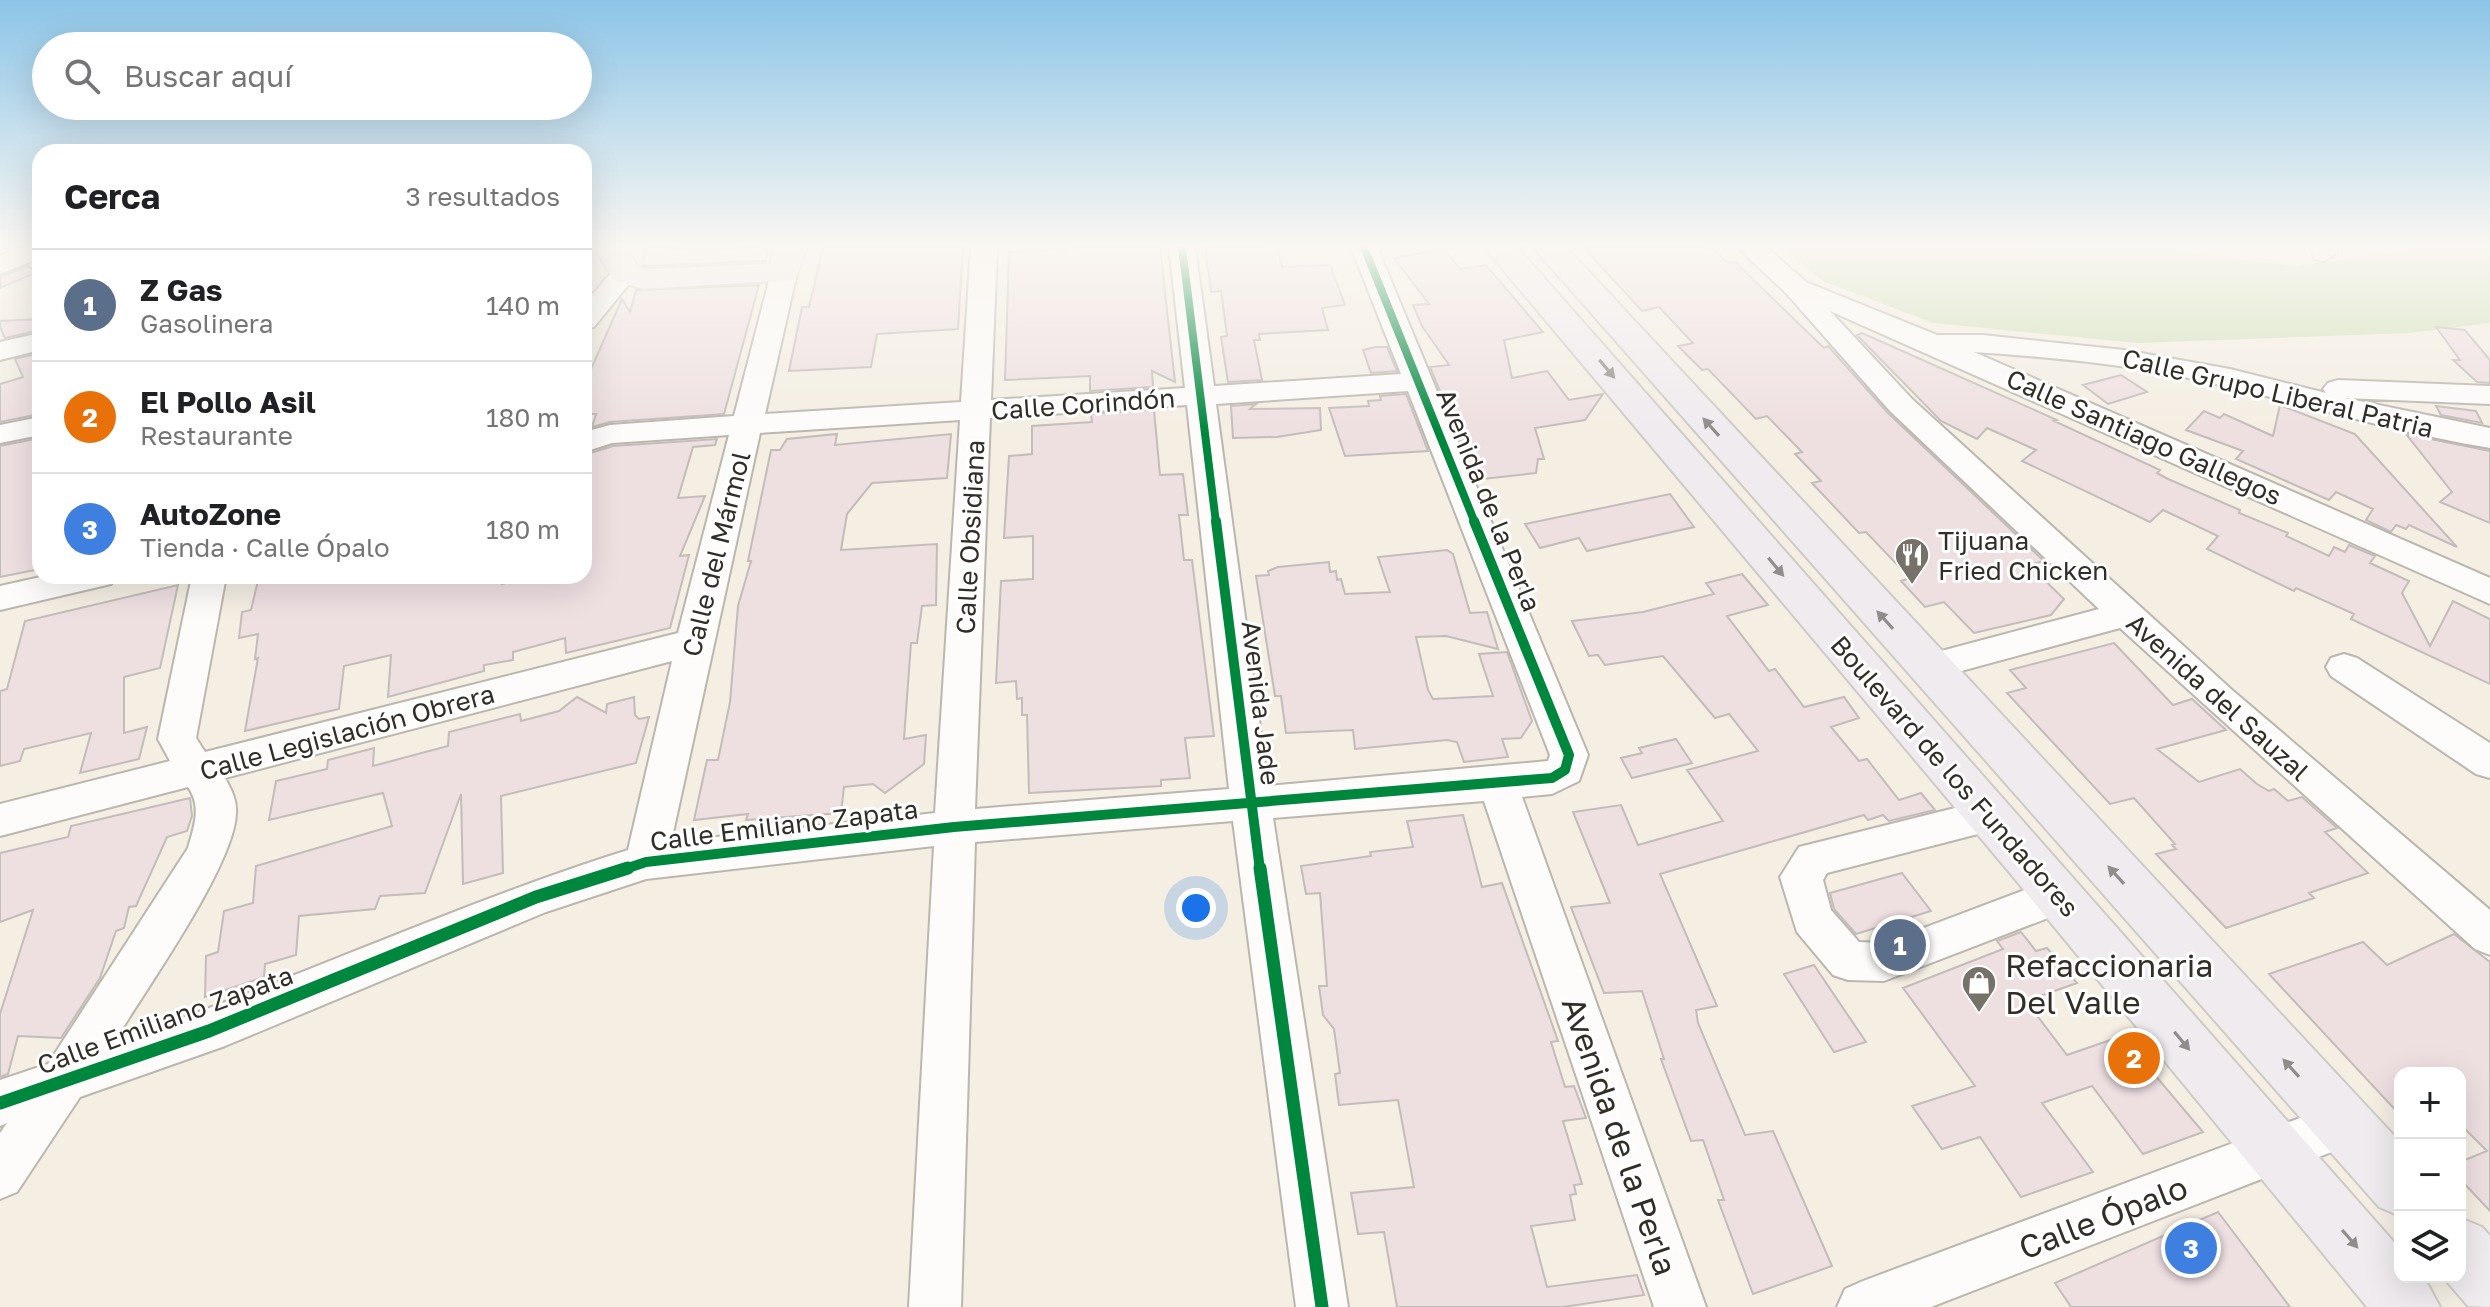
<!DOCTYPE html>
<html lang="es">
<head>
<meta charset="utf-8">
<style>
	:root { --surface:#fff; --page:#f2f2f2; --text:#202124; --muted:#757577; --line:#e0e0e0; --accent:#db2777 }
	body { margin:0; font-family:"Golos Text",sans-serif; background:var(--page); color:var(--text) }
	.controls { position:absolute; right:24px; bottom:24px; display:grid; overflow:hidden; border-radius:16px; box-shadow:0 8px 32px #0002 }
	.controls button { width:72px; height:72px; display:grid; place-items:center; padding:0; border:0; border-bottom:2px solid var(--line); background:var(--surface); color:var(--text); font:40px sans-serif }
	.you { position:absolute; left:1196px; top:908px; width:28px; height:28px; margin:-20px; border:6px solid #fff; border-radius:50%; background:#1a73e8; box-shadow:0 0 0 12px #1a73e833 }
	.badge { display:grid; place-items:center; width:52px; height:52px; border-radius:50%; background:var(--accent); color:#fff; font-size:26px; font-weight:700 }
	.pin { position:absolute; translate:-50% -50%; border:4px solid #fff; box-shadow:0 2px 8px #0006 }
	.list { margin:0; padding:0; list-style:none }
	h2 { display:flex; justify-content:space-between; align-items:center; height:104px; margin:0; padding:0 32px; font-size:34px }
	h2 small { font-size:26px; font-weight:400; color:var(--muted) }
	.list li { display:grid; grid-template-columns:52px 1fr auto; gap:24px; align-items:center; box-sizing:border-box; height:112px; padding:0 32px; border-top:2px solid var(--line) }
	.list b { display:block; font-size:30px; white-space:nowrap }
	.list p { margin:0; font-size:26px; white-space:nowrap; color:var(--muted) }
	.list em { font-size:26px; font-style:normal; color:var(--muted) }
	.icon { flex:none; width:44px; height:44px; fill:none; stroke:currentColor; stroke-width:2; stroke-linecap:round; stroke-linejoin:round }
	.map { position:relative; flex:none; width:2490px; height:1307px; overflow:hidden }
	.search { position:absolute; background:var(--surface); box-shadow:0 8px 32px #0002; left:32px; top:32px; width:560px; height:88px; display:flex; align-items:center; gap:20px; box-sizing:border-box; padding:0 28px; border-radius:44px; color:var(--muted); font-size:30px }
	.panel { position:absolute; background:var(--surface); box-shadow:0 8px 32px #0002; left:32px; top:144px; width:560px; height:440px; border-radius:24px }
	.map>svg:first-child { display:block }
	.green { fill:#d1e1bc }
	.building { fill:#eedfe1; stroke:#c3bcba; stroke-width:2 }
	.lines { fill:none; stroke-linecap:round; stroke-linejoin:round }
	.minor-casing { stroke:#bbb7af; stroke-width:4 }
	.major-casing { stroke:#cecbc5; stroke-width:4 }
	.minor { fill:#fdfcfb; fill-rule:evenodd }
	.major { fill:#efebef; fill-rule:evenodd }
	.cycleway-far2-casing { stroke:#fff; stroke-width:12 }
	.cycleway-far1-casing { stroke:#fff; stroke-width:15 }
	.cycleway-casing { stroke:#fff; stroke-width:18 }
	.cycleway-far2 { stroke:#00873e; stroke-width:8 }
	.cycleway-far1 { stroke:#00873e; stroke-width:10 }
	.cycleway { stroke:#00873e; stroke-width:13 }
	.oneway { fill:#908c8b }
	.labels { text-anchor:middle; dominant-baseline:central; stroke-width:6; stroke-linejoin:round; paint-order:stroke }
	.street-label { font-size:26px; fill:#322e27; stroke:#fff }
	.poi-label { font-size:26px; fill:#322e27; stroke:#fff; text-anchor:start }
	.near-poi-label { font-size:32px; fill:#322e27; stroke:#fff; text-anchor:start }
	.near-street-label { font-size:32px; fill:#322e27; stroke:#fff }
</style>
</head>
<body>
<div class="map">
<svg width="2490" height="1307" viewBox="0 0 2490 1307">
	<rect width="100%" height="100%" fill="#f4eee3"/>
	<path class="green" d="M 1781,247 L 2145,247 L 2293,266 L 2435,247 L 2490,247 L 2490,323 L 2410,333 L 2137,343 L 1933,323 L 1823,281 Z"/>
	<path class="building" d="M 647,247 L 703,249 L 769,247 L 765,261 L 646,266 L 642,265 Z
		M 823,247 L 963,247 L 958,329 L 877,334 L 871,367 L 789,371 L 802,307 L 809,307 Z
		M 1085,247 L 1160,247 L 1175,382 L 1152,371 L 1153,387 L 1090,391 L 1090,376 L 1005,380 L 1009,252 Z
		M 1205,247 L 1278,247 L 1282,267 L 1330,265 L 1345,305 L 1322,308 L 1328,330 L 1259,334 L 1260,340 L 1254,340 L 1262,380 L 1228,382 L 1221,337 L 1227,336 L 1221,291 L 1211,292 Z
		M 1583,247 L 1702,247 L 1713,249 L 1728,263 L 1735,262 L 1824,348 L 1828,346 L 1888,413 L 2044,561 L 2029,565 L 2064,599 L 2051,615 L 1974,633 L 1944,602 L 1925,607 L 1901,581 L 1910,578 L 1866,532 L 1859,533 L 1812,483 L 1821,481 L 1795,454 L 1802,452 L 1767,416 L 1756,419 L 1708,369 L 1702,370 L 1678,346 L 1693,343 L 1659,307 L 1642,311 Z
		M 1444,249 L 1460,269 L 1486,265 L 1543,332 L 1504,340 L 1512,378 L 1547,371 L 1569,400 L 1603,394 L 1585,420 L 1535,428 L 1544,459 L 1538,459 L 1536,473 L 1483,479 L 1469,449 L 1464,449 L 1430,367 L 1449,365 L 1422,326 L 1413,305 L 1429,304 L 1394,258 Z
		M 27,266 L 37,272 L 0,288 L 0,277 Z
		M 759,285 L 724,414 L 610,422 L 592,427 L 596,414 L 584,414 L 584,376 L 588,376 L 622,299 L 630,312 L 636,290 Z
		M 40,319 L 40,330 L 5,338 L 0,327 L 0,321 Z
		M 2436,327 L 2465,330 L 2490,360 L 2490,383 L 2477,382 L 2453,360 L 2460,360 Z
		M 1862,333 L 2057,420 L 2054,421 L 2160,470 L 2157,473 L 2168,479 L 2240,510 L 2239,513 L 2288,533 L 2286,536 L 2329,556 L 2334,547 L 2345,552 L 2349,545 L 2375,556 L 2370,563 L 2409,581 L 2402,593 L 2430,646 L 2453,601 L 2490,619 L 2490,684 L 2351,619 L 2354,614 L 2296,588 L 2294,591 L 2207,549 L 2218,536 L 2163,510 L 2150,522 L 2022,461 L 2036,450 L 1987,428 L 1977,439 L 1941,421 L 1857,335 Z
		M 1376,347 L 1387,347 L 1397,371 L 1371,373 L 1363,350 Z
		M 40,353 L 40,414 L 0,422 L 0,384 L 23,377 L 15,359 Z
		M 2121,375 L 2147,392 L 2108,404 L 2083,385 Z
		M 1406,394 L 1428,451 L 1345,456 L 1329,408 L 1369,406 L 1368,401 L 1381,400 L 1380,396 Z
		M 1256,404 L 1250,409 L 1320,408 L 1321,430 L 1277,437 L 1233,438 L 1231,406 Z
		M 2280,405 L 2355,434 L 2457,547 L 2409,525 L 2406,529 L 2396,525 L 2391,532 L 2366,520 L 2373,509 L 2336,492 L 2329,500 L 2236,459 L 2243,451 L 2186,430 L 2204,411 L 2220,418 L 2224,414 L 2273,436 Z
		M 2436,406 L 2476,411 L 2482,423 L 2441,415 Z
		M 1154,410 L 1160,475 L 1183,474 L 1188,515 L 1179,515 L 1184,560 L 1192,560 L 1214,736 L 1185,738 L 1190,778 L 1161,780 L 1161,786 L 1029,793 L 1027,715 L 1022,715 L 1022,698 L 1017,699 L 1016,681 L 996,683 L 1001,581 L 1033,579 L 1033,536 L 1004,538 L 1009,456 L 1032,454 L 1032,426 L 1092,422 L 1091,414 Z
		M 837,434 L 835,445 L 951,434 L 947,478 L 872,483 L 847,514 L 841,550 L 937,544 L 936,605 L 922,606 L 917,643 L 911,643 L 904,739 L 926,735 L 924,764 L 885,793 L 873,784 L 844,787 L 841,813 L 746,820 L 748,814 L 694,820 L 707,760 L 718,760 L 730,702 L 738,606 L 751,561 L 748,561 L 771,450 L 780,450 L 787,439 Z
		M 2406,434 L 2490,451 L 2490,523 L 2440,502 L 2452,492 Z
		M 40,438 L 40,569 L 0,577 L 0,446 Z
		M 717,439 L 715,445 L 693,447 L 678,498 L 705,496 L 680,556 L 689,555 L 670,628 L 566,653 L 565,638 L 513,652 L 513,660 L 484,665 L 484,671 L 388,697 L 391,655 L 344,666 L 339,709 L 245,731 L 258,658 L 255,659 L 258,634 L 239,638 L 242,612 L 251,610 L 259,576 L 501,576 L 502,584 L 534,576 L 584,576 L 584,455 L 613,446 Z
		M 1670,494 L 1694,527 L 1587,551 L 1579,538 L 1540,548 L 1525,524 Z
		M 1447,550 L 1453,554 L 1470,613 L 1487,612 L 1498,649 L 1446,636 L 1416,637 L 1428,690 L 1433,699 L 1493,696 L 1479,654 L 1507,652 L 1532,721 L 1521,738 L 1502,739 L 1508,757 L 1464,762 L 1457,742 L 1447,740 L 1355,749 L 1353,730 L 1286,733 L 1281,696 L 1275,696 L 1256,576 L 1269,575 L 1268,571 L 1278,567 L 1329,562 L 1330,572 L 1336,571 L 1337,580 L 1341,579 L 1345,594 L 1390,592 L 1378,557 Z
		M 1742,574 L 1768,605 L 1727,616 L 1769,671 L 1775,669 L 1804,707 L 1844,697 L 1859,718 L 1831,727 L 1859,761 L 1867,759 L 1899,800 L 1921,793 L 1935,810 L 1889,821 L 1883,815 L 1868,820 L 1864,815 L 1660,874 L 1717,1006 L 1696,1010 L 1698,1023 L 1745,1135 L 1773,1131 L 1832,1266 L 1753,1294 L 1718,1200 L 1724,1200 L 1703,1140 L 1691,1141 L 1661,1059 L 1664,1059 L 1642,991 L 1604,993 L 1571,907 L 1610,903 L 1573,812 L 1621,805 L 1638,845 L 1723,821 L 1687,770 L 1758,751 L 1729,714 L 1715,718 L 1663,656 L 1605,665 L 1598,655 L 1589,656 L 1572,621 L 1643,612 L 1714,594 L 1706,583 Z
		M 178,585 L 160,668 L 124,677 L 124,733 L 147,727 L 139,759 L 80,773 L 91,733 L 24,749 L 20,761 L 0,766 L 0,691 L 7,689 L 25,621 Z
		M 2114,643 L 2173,705 L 2192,699 L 2226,730 L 2157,749 L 2199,782 L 2240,769 L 2257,784 L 2269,791 L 2274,789 L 2288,801 L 2302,797 L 2337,828 L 2325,832 L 2368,873 L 2309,893 L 2314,898 L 2226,928 L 2156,854 L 2176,849 L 2172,845 L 2175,844 L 2134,798 L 2110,804 L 2007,693 L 2026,688 L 2010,670 Z
		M 577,697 L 606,713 L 607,704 L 634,697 L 635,715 L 639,719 L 649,717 L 636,763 L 501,796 L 503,873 L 463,884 L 461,794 L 425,893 L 380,896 L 375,909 L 299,916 L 296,955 L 265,964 L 264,977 L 205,997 L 206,956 L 218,952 L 224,911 L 253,903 L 256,866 L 392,826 L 383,793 L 269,820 L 276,781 L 327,769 L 328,760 L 374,748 L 373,766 L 448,746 L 449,732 L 520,714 L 521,721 L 559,711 Z
		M 1676,739 L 1692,763 L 1632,778 L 1621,758 L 1642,753 L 1639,748 Z
		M 190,798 L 192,816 L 187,831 L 167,837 L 136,906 L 129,907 L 124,928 L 116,931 L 100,978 L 61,1038 L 18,1036 L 8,1074 L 0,1077 L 0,1014 L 33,910 L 0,922 L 0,853 L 68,837 L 71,826 Z
		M 1463,815 L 1482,887 L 1502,883 L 1558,1041 L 1551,1042 L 1565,1087 L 1574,1086 L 1586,1118 L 1563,1121 L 1582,1184 L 1574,1185 L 1576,1194 L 1570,1195 L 1575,1220 L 1531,1226 L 1547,1287 L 1637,1275 L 1644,1295 L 1563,1307 L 1397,1307 L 1384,1232 L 1358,1234 L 1351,1193 L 1414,1187 L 1398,1100 L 1339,1105 L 1335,1074 L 1340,1073 L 1334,1029 L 1323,1015 L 1319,986 L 1327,986 L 1320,893 L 1306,894 L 1301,866 L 1371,856 L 1370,852 L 1413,847 L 1407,821 Z
		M 1902,873 L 1931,911 L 1856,934 L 1834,909 L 1830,893 Z
		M 2021,932 L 2036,951 L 2047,948 L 2077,983 L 2026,1001 L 2067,1055 L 2122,1036 L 2203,1132 L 2143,1154 L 2092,1086 L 2042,1103 L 2093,1172 L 2021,1197 L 1980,1137 L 1942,1149 L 1912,1106 L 1975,1086 L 1903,988 L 2003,949 L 1997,941 Z
		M 2454,934 L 2490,962 L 2490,1211 L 2460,1179 L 2460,1162 L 2487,1151 L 2460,1124 L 2460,1073 L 2400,1073 L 2400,1115 L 2269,974 L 2363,942 L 2387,965 Z
		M 1814,965 L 1866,1042 L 1834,1052 L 1784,974 Z
		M 2218,1212 L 2290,1307 L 2071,1307 L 2055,1283 Z"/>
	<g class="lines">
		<defs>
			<path id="minor" d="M 21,247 L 40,247 L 40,258 L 0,274 L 0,256 Z
				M 971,247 L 997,247 L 991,400 L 1185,388 L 1169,247 L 1195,247 L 1214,386 L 1401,374 L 1351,247 L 1377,247 L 1588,755 L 1579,781 L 1552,794 L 1522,797 L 1706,1307 L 1654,1307 L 1484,801 L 1273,818 L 1348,1307 L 1296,1307 L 1233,821 L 975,842 L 961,1307 L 909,1307 L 934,846 L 646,879 L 546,912 L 225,1046 L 80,1097 L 17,1192 L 0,1199 L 0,1133 L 7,1123 L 0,1126 L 0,1080 L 48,1064 L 188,848 C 194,827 202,806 188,787 L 0,836 L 0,804 L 170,761 L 158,739 L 192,576 L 226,576 L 196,738 L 205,752 L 678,633 L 729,435 L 612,443 L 584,452 L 584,432 L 610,425 L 734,416 L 771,273 L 775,267 L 793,267 L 797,273 L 765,414 L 961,402 ZM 1408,391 L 1550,755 L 1548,761 L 1268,786 L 1216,404 ZM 1187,405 L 1229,789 L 975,809 L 990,418 ZM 960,420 L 935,813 L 671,842 L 760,433 ZM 672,661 L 628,850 C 453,905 287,984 114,1042 C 144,992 235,865 236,813 C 237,800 231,789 225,778 Z
				M 1737,247 L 1766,247 L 1806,282 L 1937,335 L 1983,335 L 2124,350 L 2230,369 L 2326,393 L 2323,389 L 2328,383 L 2338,380 L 2490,386 L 2490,404 L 2345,398 L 2490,428 L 2490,448 C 2391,432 2296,401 2198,380 C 2125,364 2049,357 1974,352 L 2490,578 L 2490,604 L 1830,311 L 1912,399 L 2232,690 L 2490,910 L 2490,955 L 2475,949 L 2120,628 L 1928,680 L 1915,676 L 1910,667 L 1915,658 L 2099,609 L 1890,411 L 1786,293 Z
				M 2310,247 L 2336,247 L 2337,253 L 2324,261 L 2315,259 Z
				M 625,265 L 634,267 L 638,273 L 594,327 L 584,329 L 584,304 L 616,267 Z
				M 40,333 L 40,350 L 0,360 L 0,342 Z
				M 40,417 L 40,435 L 0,443 L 0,425 Z
				M 45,576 L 116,576 L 111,584 L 0,610 L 0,586 Z
				M 2344,654 L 2357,658 L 2490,743 L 2490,778 L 2476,774 L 2331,676 L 2326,667 L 2331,658 Z
				M 1991,799 L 2005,803 L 2011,815 L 2005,827 L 1827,873 L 1823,880 L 1831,910 L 1859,942 L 1884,943 L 2059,877 L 2074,882 L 2080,895 L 2074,908 L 1884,981 L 1848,980 L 1833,975 L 1797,932 L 1780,877 L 1799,847 Z
				M 2343,1102 L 2360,1109 L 2367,1125 L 2360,1141 L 1931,1307 L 1837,1307 L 1845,1289 L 1863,1281 Z"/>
			<path id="major" d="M 594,247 L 626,247 L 637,266 L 646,269 L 770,264 L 775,247 L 807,247 L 795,280 L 643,289 L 614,280 Z
				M 1484,247 L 1517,247 L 2400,1249 L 2400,1277 L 2424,1277 L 2440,1307 L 2367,1307 L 2010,873 Z
				M 1533,247 L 1566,247 L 2400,1142 L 2400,1216 L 2379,1207 Z
				M 2460,1218 L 2482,1227 L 2490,1236 L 2490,1307 L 2468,1306 L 2443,1277 L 2460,1277 Z"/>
		</defs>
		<use href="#minor" class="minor-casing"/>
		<use href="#major" class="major-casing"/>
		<use href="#minor" class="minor"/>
		<use href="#major" class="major"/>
		<defs>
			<path id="cycleway-far2" d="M 1182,247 L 1216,523
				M 1364,247 L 1475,523"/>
			<path id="cycleway-far1" d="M 1216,521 L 1260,870
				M 622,870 L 646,862 L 954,827 L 1552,778 L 1565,770 L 1569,755 L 1474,521"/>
			<path id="cycleway" d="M 1260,868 L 1322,1307
				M 0,1103 L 209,1031 L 536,897 L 628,868"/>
		</defs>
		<use href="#cycleway-far2" class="cycleway-far2-casing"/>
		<use href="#cycleway-far1" class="cycleway-far1-casing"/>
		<use href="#cycleway" class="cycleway-casing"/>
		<use href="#cycleway-far2" class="cycleway-far2"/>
		<use href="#cycleway-far1" class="cycleway-far1"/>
		<use href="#cycleway" class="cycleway"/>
	</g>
	<defs><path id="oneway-solid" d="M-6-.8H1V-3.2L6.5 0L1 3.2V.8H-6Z" transform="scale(2)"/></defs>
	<g class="oneway">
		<use href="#oneway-solid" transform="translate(1607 369) rotate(50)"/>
		<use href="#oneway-solid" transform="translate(1711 427) rotate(-132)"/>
		<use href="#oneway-solid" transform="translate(1776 567) rotate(50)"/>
		<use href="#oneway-solid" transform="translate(1885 620) rotate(-132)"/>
		<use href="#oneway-solid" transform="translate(2116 875) rotate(-132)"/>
		<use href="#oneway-solid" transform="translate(2182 1041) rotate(50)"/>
		<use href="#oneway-solid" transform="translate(2291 1068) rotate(-132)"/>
		<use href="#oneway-solid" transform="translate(2350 1239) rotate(49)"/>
	</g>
	<linearGradient id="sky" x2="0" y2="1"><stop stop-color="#8cc4e7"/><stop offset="0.57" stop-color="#faf7f2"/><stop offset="1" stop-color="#faf7f2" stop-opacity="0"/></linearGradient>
	<rect width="2490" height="430" fill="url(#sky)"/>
	<defs>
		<symbol id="restaurant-pin" viewBox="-11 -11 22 30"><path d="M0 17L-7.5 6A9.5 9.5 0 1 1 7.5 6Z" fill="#767169" stroke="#fff"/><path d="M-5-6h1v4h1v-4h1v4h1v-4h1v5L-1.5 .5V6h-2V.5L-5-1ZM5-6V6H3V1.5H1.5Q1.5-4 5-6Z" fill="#fff"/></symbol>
		<symbol id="shop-pin" viewBox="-11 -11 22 30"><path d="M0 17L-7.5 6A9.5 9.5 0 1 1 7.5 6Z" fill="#767169" stroke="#fff"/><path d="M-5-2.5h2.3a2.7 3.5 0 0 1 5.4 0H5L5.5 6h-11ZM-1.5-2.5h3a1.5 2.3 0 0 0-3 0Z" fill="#fff"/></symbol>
	</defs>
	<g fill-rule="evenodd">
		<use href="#restaurant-pin" x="1892" y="535" width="40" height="54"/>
		<use href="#shop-pin" x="1959" y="963" width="40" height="54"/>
	</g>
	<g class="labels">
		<g class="street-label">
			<text transform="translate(2278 393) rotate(13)">Calle Grupo Liberal Patria</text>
			<text transform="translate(1083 404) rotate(-4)">Calle Corindón</text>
			<text transform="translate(2144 437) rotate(24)">Calle Santiago Gallegos</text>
			<text transform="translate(1489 500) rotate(68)">Avenida de la Perla</text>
			<text transform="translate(970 537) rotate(-87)">Calle Obsidiana</text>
			<text transform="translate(716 554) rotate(-76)">Calle del Mármol</text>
			<text transform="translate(2218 697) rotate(42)">Avenida del Sauzal</text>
			<text transform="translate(1261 703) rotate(83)">Avenida Jade</text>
			<text transform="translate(347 732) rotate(-15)">Calle Legislación Obrera</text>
			<text transform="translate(1955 776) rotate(49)">Boulevard de los Fundadores</text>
			<text transform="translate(784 825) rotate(-7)">Calle Emiliano Zapata</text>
			<text transform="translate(165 1020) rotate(-20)">Calle Emiliano Zapata</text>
		</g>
		<g class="poi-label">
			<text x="1938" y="540">Tijuana<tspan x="1938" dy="30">Fried Chicken</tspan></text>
		</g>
		<g class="near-poi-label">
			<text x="2005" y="965">Refaccionaria<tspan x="2005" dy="37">Del Valle</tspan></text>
		</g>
		<g class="near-street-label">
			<text transform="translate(1620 1136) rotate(71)">Avenida de la Perla</text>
			<text transform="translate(2103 1217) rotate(-21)">Calle Ópalo</text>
		</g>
	</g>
</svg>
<div class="controls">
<button>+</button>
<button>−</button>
<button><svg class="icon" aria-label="layers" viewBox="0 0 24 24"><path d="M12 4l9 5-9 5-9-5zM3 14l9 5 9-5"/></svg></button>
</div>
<div class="you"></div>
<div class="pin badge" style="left:1900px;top:945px;background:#5c6f8a">1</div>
<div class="pin badge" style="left:2134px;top:1058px;background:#e8710a">2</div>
<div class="pin badge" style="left:2191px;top:1248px;background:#3f7fe0">3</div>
<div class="search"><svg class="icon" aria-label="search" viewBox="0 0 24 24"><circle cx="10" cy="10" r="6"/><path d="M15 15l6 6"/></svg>Buscar aquí</div>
<section class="panel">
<h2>Cerca<small>3 resultados</small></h2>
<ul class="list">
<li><span class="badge" style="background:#5c6f8a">1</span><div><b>Z Gas</b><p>Gasolinera</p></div><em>140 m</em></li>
<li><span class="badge" style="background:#e8710a">2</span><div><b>El Pollo Asil</b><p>Restaurante</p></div><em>180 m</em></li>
<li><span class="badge" style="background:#3f7fe0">3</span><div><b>AutoZone</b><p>Tienda · Calle Ópalo</p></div><em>180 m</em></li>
</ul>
</section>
</div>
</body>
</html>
